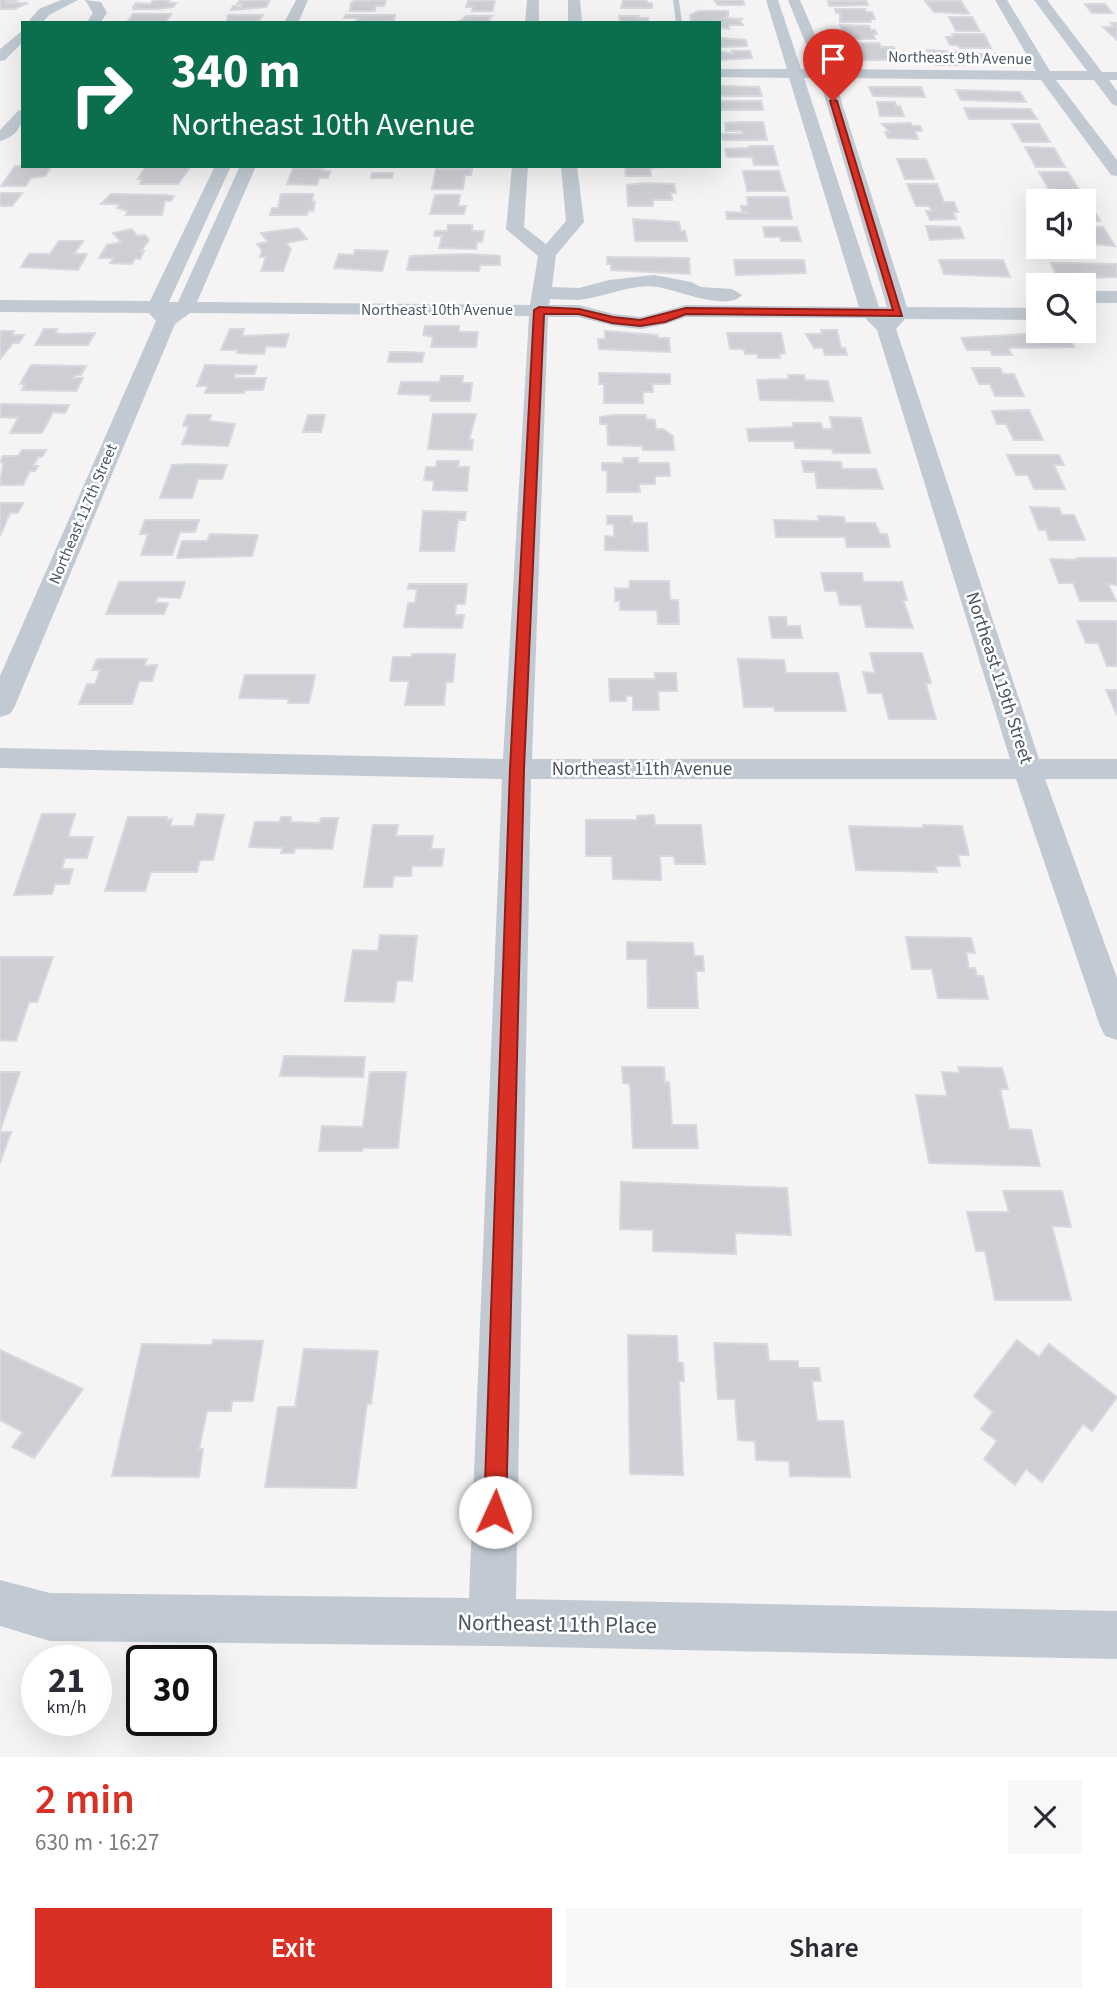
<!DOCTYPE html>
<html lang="en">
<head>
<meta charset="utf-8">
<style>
  :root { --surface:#fff; --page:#f7f7f7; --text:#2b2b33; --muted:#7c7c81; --accent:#d93025 }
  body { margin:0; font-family:"Source Sans 3",sans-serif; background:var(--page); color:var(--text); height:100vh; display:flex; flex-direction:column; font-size:26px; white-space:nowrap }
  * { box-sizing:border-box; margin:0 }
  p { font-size:23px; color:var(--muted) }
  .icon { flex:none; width:38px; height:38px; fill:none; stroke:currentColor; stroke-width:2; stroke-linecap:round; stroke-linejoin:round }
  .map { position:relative; height:1757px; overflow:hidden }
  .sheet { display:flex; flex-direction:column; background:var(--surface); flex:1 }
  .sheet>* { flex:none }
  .guide { position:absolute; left:21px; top:21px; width:700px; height:147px; border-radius:0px; box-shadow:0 7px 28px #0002; background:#0b6e4f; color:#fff; overflow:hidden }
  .fabs { position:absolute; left:1026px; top:189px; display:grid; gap:14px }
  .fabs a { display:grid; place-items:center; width:70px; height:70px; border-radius:0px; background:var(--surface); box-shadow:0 7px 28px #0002; font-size:35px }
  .speed { position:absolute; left:21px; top:1645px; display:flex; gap:14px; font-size:35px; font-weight:700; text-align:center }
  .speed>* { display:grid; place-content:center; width:91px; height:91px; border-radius:50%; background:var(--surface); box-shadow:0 7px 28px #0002; line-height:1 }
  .speed small { font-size:18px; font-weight:400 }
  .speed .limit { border:4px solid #111; border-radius:10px; background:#fff; color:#111 }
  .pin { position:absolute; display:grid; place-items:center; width:60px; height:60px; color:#fff; margin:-72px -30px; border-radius:50% 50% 50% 0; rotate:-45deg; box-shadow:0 0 7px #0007 }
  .pin .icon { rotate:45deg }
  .me { position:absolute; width:77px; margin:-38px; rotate:2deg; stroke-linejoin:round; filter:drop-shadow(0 0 5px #0008) }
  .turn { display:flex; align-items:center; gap:24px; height:147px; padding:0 35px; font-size:32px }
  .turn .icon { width:91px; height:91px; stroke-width:2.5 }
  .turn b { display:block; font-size:49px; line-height:60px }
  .round { display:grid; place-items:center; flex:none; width:74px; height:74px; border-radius:0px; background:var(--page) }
  .headline { display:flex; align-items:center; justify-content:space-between; height:119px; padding:0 35px }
  h1 { font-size:42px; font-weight:600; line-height:52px; color:var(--accent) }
  .cta { display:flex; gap:14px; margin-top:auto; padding:14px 35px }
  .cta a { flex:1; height:80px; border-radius:0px; background:var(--accent); color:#fff; font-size:28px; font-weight:600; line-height:80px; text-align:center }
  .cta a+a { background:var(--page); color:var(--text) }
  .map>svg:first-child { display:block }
</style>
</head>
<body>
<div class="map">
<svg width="1117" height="1757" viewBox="0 0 1117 1757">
  <rect width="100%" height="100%" fill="#f5f3f3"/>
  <g fill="#cdcfd5" stroke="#d7d9de" stroke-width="2">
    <polygon points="0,0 19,0 6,3 28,3 14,9 0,9"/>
    <polygon points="153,0 170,0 168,3 176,3 173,7 155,9 134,9 136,7 133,7 136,3 151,4"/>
    <polygon points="240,0 270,0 266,7 231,10 233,6 241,7 242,4 237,4"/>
    <polygon points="493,0 495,2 492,11 472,11 473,7 466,7 468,1"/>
    <polygon points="623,0 647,0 647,3 652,3 652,8 621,8"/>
    <polygon points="714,0 743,0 744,5 718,5"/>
    <polygon points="354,1 381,0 386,1 384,6 376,6 375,11 350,11 351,3"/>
    <polygon points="828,1 866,1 868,5 829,6"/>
    <polygon points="925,1 961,1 969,14 934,12"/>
    <polygon points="1085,4 1105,4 1112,13 1092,13"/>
    <polygon points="835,9 865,9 866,12 872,12 875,19 870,19 871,22 840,22 840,13 836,13"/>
    <polygon points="699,11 728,11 728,16 723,18 742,19 740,21 743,25 729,25 729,29 719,28 719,23 691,23 690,15"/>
    <polygon points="133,14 171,14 166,22 130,23 128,21"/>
    <polygon points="228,15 263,15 258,23 226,23"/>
    <polygon points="346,15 395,15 394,21 358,23 355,22 359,18 344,18"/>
    <polygon points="466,16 492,16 489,19 491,23 446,23 461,21"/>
    <polygon points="619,16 639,16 639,18 648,18 649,23 620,23"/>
    <polygon points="949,17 972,17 980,31 956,31"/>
    <polygon points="1111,23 1117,23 1117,40 1103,27 1114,27"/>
    <polygon points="840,25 869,26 871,30 875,30 877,34 873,34 875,39 845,39"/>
    <polygon points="952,34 984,34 991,48 960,48 958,45 950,45 946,37 953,37"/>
    <polygon points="719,38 746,40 747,46 719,47"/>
    <polygon points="847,43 879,43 881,47 894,47 898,55 887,55 889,60 855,60"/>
    <polygon points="927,50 959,52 963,65 935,65"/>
    <polygon points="719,51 733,54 732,51 750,51 752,58 719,60"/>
    <polygon points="973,54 999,54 1003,60 976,60"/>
    <polygon points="719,86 759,87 762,96 719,96"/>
    <polygon points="869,87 921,87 925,97 873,96"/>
    <polygon points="956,90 1020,92 1026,102 961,100"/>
    <polygon points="719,101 761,101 763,110 719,110"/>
    <polygon points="877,102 895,102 896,106 900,106 904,116 880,116"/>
    <polygon points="964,108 1030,109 1037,119 969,119"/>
    <polygon points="740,122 763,122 767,140 723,140 721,134 743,134 742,131 726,131 725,123"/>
    <polygon points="911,123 912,126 920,126 922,131 915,131 918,139 888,138 885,132 890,132 882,124"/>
    <polygon points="1012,124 1039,124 1050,142 1022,142"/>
    <polygon points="749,146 773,146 778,165 754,165 752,157 727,157 725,149 749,148"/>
    <polygon points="1025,147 1054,148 1065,167 1036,167"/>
    <polygon points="897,159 926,159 934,179 905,179"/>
    <polygon points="15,166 39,166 51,167 45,176 31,178 26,186 1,186"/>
    <polygon points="146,166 191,166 178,184 140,184 142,179 138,179"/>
    <polygon points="625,166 664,166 664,167 650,168 651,176 626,176"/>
    <polygon points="293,168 323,169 322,171 330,171 328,178 319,178 317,185 287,184"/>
    <polygon points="436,169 472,169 471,175 465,175 463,189 432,189"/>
    <polygon points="743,171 779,171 785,191 747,191"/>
    <polygon points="1039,172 1068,172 1081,193 1051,193"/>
    <polygon points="372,173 393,173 392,178 371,178"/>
    <polygon points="646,183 674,184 676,193 671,193 672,200 653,200 653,206 628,206 627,185"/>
    <polygon points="907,184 937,184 944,202 954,202 958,212 953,212 956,219 930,220 926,211 932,211 929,206 916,206"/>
    <polygon points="0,193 22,193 12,206 0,206"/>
    <polygon points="111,194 165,195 174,196 171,201 165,201 162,215 126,215 128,211 117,208 120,204 101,204"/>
    <polygon points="281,194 313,194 312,202 315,202 313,211 309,210 307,215 270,215 272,208 278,208"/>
    <polygon points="435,195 460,195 458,206 466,206 464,214 430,214"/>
    <polygon points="747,197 788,197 792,219 727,219 726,212 750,213 742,211 741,206 748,206"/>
    <polygon points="1049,199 1087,199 1100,221 1083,221 1083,201 1051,201"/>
    <polygon points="633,219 679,222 681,231 685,231 687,241 635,241"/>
    <polygon points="448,225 472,225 472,231 484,231 482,242 477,242 476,249 439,248 442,236 434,236 435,231 447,231"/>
    <polygon points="926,226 960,227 964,238 930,240"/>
    <polygon points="763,227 797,227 801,241 781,241 780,237 765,237"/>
    <polygon points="1083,227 1103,227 1115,246 1083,243"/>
    <polygon points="298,228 307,239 286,243 291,249 283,271 261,271 266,257 260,257 262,250 257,244 268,242 261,233"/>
    <polygon points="132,229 137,236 145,235 149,240 141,251 144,251 140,259 135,258 132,264 110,263 114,258 99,258 107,245 121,242 113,233"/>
    <polygon points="59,241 83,241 74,254 87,254 78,270 21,267 29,254 50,254"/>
    <polygon points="355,250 388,251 382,271 334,268 339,254 354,255"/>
    <polygon points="467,254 500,256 500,265 480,265 479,271 407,270 410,256"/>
    <polygon points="607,257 689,258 690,274 611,270 611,264 607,264"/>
    <polygon points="734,260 804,260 806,273 736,275"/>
    <polygon points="939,260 1003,260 1010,277 944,274"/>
    <polygon points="1051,263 1117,264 1117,277 1058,279"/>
    <polygon points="425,326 459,326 459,332 478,332 476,347 431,347 433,337 423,335"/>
    <polygon points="44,329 57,329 55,333 62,334 95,333 88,345 35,345"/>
    <polygon points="230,329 244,329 242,336 289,334 285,347 266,346 264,354 237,353 238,350 221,350"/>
    <polygon points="821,330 837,330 841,348 845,348 847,355 825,355 823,348 814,348 806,334 822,334"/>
    <polygon points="0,331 14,331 12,335 24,335 19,343 13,343 0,359"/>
    <polygon points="605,331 657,335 658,338 669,338 670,352 599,349 598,339 605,339"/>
    <polygon points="727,333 781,333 785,353 779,354 780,358 758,358 757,354 745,354 744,349 730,349"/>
    <polygon points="1024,334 1067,334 1074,347 1008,348 1012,355 992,355 990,350 967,350 961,338"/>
    <polygon points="390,352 407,352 424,353 422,362 388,362"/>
    <polygon points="31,365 86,366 81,375 75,375 73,378 83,378 76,391 22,390 25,384 20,384"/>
    <polygon points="205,365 257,366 254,374 235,374 234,378 266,378 263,390 245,390 244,393 205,393 208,386 197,386"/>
    <polygon points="972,368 1000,368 1003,374 1014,374 1024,396 995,396 990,384 979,384"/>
    <polygon points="599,373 670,374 670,384 652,384 653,392 643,392 643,403 604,403 604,384 599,384"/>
    <polygon points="788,375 804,375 805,380 828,381 833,401 760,400 757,380 789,379"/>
    <polygon points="441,376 463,376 462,383 472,383 470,401 430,401 431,395 398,394 401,382 440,382"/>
    <polygon points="1,404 69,405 65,413 53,412 42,433 10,433 18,418 0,417"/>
    <polygon points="1029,410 1043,440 1014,440 1006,424 997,424 992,411"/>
    <polygon points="433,414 476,414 469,440 473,440 472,450 428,449"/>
    <polygon points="187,415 211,415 209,421 235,424 228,446 182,444 189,426 183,426"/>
    <polygon points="308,415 325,415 321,432 303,432"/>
    <polygon points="613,415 646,415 646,419 655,420 656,429 663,429 673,436 674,450 643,450 642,446 608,445 607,424 600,424 600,417"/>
    <polygon points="830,417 861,418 870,453 833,453 832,449 795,448 794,441 749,441 747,429 793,427 793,423 821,423 823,429 832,429"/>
    <polygon points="22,450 46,450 42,457 38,457 33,466 38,466 35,471 30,471 23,485 0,485 3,463 0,462 3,456 18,456"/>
    <polygon points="1007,455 1059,455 1064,465 1054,465 1065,489 1034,489 1028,475 1016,475"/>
    <polygon points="623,458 638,458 638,463 669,463 670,476 655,476 655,484 639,484 640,492 607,492 607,471 602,470 602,463 623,463"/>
    <polygon points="437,461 459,461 458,467 469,467 467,491 433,490 434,481 424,480 426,467 436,467"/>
    <polygon points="802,461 841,462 842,469 876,469 883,489 817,488 815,472 804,472"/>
    <polygon points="191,464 227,465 222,479 198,479 192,498 160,498 172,465"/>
    <polygon points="0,503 23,503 18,513 10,513 0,536"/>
    <polygon points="1030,507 1059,508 1062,515 1074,515 1085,540 1049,540 1046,530 1039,530"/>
    <polygon points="423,511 466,512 465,520 458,520 454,551 420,551"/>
    <polygon points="607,516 632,516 632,523 647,523 648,551 605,550 605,536 614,537 614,524 607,524"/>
    <polygon points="818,516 844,517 845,523 875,523 880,534 887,534 890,547 847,547 845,537 776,537 774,520 819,521"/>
    <polygon points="145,520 199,520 195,532 180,532 172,555 141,555 148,534 140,534"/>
    <polygon points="210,534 258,535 252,556 177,558 182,541 207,541"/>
    <polygon points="1077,558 1117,558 1117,585 1108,584 1116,601 1080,601 1073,583 1059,583 1050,559 1078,560"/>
    <polygon points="821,573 862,573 863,582 902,582 907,600 903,600 913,628 866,627 861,605 840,605 837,591 825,591"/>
    <polygon points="630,581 669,581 670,600 678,600 679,624 658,624 657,610 620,610 620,601 615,601 615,588 629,589"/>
    <polygon points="119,582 185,582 180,598 158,597 155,603 168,603 164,614 106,614"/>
    <polygon points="409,584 467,584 465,604 456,604 455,615 464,615 462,628 404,627 408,603 415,603 417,589 408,589"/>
    <polygon points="769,617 786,617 787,626 800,626 802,638 772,638"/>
    <polygon points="1077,621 1117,621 1117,666 1107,666 1098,643 1086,643"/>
    <polygon points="870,653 922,653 931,683 926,684 936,719 889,719 882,693 868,693 863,672 875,673"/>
    <polygon points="412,654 455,654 453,682 446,682 444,705 405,705 409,681 390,681 393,657 412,657"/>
    <polygon points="97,659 147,659 144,666 157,665 152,681 139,681 132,704 79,704 87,684 95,684 100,670 92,670"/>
    <polygon points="738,659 784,660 786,673 838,673 846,711 775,711 774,707 744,707"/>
    <polygon points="655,673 676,673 677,691 658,691 659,710 633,710 633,696 626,696 626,701 610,701 609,679 655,679"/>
    <polygon points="245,675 315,675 309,703 288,703 289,699 239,698"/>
    <polygon points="1106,690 1117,690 1117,715"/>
    <polygon points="42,814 75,814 68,837 93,837 87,858 65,858 62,869 73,869 69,884 55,884 52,894 14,895"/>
    <polygon points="197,814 224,815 213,860 200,860 197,872 151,872 145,891 105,891 128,817 167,817 166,820 172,819 170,826 194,826"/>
    <polygon points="654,815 655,825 701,825 705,864 675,864 674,856 660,856 661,880 613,879 612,856 586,856 586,820 637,820 637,816"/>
    <polygon points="281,817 291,817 291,822 320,823 321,818 338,818 332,849 295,848 294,853 281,853 283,848 249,847 255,822 279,822"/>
    <polygon points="373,825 398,825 396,836 433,836 431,849 444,849 442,866 412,866 411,876 394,876 392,887 364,887"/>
    <polygon points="923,825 962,826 969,855 958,855 960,866 935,866 937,872 856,870 849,826 923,828"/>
    <polygon points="380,935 417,936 412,981 397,980 394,1002 345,1001 353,950 378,951"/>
    <polygon points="906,937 971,938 975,953 966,952 969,968 975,968 977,976 983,976 988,999 938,998 932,969 912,969"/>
    <polygon points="627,942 693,943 694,956 703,956 704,971 696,971 698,1008 648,1008 647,959 627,959"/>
    <polygon points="0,957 53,957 37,1002 29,1002 16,1041 0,1040"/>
    <polygon points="284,1056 365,1057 363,1077 280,1076"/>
    <polygon points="622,1067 664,1067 665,1083 669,1082 672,1125 696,1125 698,1148 633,1148 630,1084 623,1083"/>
    <polygon points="958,1067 1002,1068 1008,1089 1000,1089 1009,1129 1031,1130 1040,1166 929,1163 916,1095 947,1096 942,1072 960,1073"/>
    <polygon points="0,1072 20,1072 0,1131"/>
    <polygon points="370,1072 406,1072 398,1148 363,1148 362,1151 319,1151 322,1126 363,1127"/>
    <polygon points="0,1132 11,1132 0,1163"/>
    <polygon points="621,1182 787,1188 791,1235 735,1233 736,1254 653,1251 653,1230 620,1229"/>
    <polygon points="1003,1191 1062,1191 1071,1227 1052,1226 1071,1300 995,1300 985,1251 976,1251 967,1212 1009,1212"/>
    <polygon points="628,1335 677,1336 678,1362 683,1363 684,1381 679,1381 683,1475 630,1474"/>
    <polygon points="213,1340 263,1341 253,1401 232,1401 231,1411 207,1411 199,1449 203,1449 199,1477 112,1476 142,1344 212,1345"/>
    <polygon points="1017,1340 1039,1357 1049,1344 1117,1397 1092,1431 1083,1424 1042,1482 1026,1469 1015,1485 984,1459 997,1441 981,1429 993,1412 974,1396"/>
    <polygon points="714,1343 767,1344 769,1361 798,1361 798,1368 819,1368 821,1381 812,1381 817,1421 843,1421 850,1477 790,1476 789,1461 756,1460 755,1441 738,1440 735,1399 718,1399"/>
    <polygon points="304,1349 378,1351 371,1404 367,1403 356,1488 265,1487 278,1407 295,1407"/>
    <polygon points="0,1350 83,1389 34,1458 12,1447 23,1432 0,1420"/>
  </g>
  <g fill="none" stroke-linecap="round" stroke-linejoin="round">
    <polygon fill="#c1cad2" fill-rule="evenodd" points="673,0 679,0 682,23 676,23"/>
    <g fill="#c1cad2" fill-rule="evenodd">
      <polygon points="61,0 78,0 49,15 42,23 27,23 39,9"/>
      <polygon points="85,0 101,2 107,13 100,23 86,23 93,13"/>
      <polygon points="296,0 308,0 298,23 284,23"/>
      <polygon points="527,0 539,0 539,23 525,23"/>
      <polygon points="568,0 580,0 582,23 568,23"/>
      <path d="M766 0H778L801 69H816L788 0H800L830 69 1036 71 995 0H1007L1050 71H1087L1034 0H1047L1102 72H1117V80H1109L1117 91V106L1112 104 1094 80H1056L1117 160V176L1111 175 1041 80 834 78 907 307 1038 308V320L905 319 896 329 1039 759H1117V779H1045L1117 978V1040L1105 1036 1100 1026 1016 779H531L516 1599 1117 1611V1659L492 1646 50 1641 0 1626V1580L50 1593 469 1598 502 779 0 768V748L503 759 529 316 190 313 175 324 14 708 10 714 0 717V676L156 321 149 313 0 312V300L150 301 215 166H231L169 302H178L240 166H256L197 302 530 305 538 256 506 229 512 166H528L524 227 546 244 566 221 561 166H577L584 222 556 255 552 287 579 288 609 280 654 275 691 282 701 287 732 289 742 295C728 312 677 290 658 287 631 283 604 298 578 300 569 300 559 299 550 299L549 305H579L614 314 641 317 686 305 859 307 789 78 719 77V69H787ZM804 78H819L887 307H879ZM548 317H578L614 326 641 329 666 324 686 317 865 318 877 330 1010 759H532Z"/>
      <polygon points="23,30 23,42 5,60 0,61 0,49"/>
      <path d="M23 109C23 126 17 136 0 141V130L18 111Z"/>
      <rect x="1083" y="291" width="34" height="12"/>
    </g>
  </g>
  <polygon fill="#d93025" stroke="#8d1f18" stroke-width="2" points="833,99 837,101 902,316 686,314 665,322 640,326 612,323 579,314 544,314 524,769 506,1512 503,1520 495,1523 487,1520 484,1512 510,769 534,310 539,307 579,309 613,317 640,320 686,308 893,310 830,101"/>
  <g text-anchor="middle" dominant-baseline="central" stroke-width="5" stroke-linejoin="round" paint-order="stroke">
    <g font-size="16" fill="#4a5661" stroke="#fff">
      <text transform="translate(960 58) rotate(1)">Northeast 9th Avenue</text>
      <text x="437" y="310">Northeast 10th Avenue</text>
      <text transform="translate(83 514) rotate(-67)">Northeast 117th Street</text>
    </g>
    <g font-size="19" fill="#4a5661" stroke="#fff">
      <text transform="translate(999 678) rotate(72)">Northeast 119th Street</text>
      <text x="642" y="769">Northeast 11th Avenue</text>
    </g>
    <g font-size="23" fill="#4a5661" stroke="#fff">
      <text transform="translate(557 1624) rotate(1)">Northeast 11th Place</text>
    </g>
  </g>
</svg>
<div class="fabs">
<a><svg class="icon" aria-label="sound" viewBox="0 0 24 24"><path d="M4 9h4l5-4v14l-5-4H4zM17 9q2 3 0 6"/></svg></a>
<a><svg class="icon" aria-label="search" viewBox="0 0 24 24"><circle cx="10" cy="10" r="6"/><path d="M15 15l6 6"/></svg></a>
</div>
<div class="speed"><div>21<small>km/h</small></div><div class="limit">30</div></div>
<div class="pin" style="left:833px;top:101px;background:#d93025"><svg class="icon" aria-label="arrive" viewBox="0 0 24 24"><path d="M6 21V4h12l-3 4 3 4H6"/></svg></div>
<svg class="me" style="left:495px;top:1512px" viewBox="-20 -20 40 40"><circle r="19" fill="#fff"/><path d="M0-13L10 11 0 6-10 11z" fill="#d93025"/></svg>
<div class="guide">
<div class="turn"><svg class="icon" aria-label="right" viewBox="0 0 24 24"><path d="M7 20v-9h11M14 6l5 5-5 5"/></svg><div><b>340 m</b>Northeast 10th Avenue</div></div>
</div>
</div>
<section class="sheet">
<div class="headline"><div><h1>2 min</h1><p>630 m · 16:27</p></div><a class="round"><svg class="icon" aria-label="close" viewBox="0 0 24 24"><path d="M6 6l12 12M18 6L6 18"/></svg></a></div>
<div class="cta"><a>Exit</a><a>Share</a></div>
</section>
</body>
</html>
